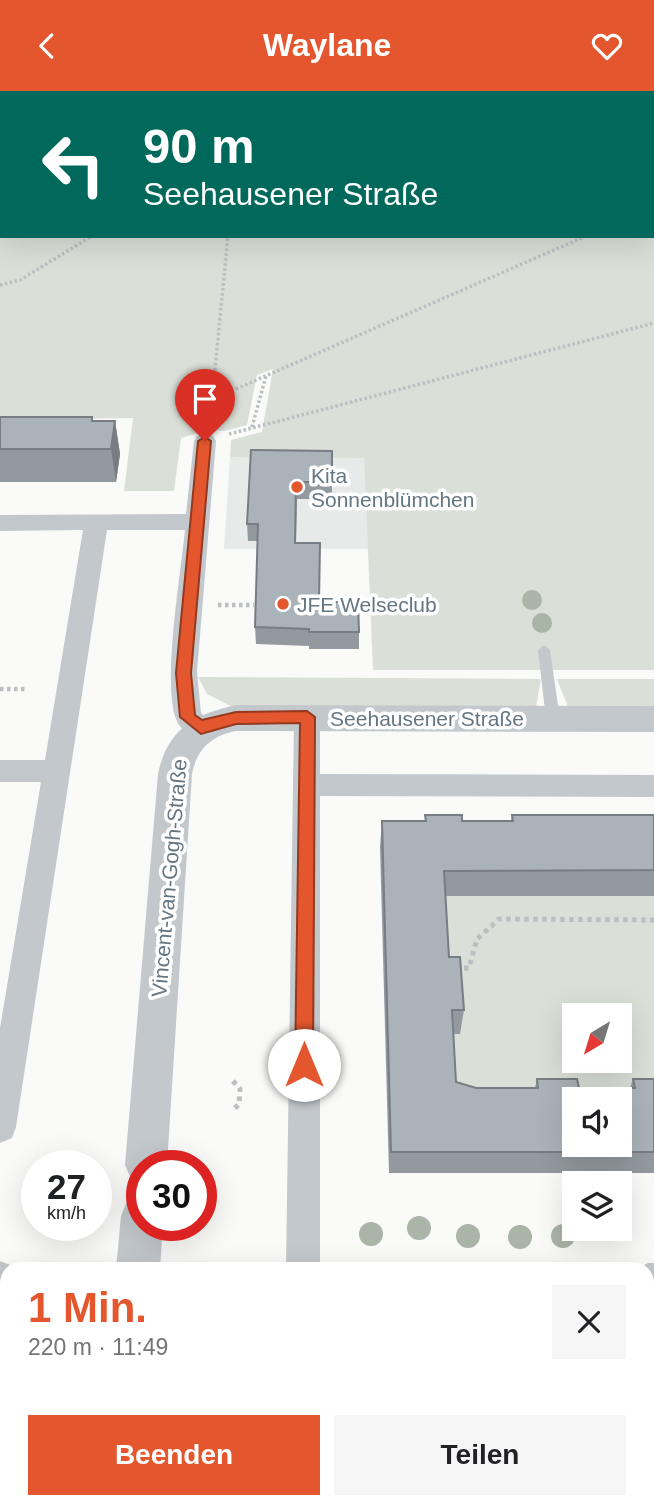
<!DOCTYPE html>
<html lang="de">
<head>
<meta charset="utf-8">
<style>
  :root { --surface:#fff; --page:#f6f6f6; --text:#202124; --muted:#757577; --accent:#e4572e }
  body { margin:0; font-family:Arial,sans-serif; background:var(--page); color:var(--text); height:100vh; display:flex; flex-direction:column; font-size:26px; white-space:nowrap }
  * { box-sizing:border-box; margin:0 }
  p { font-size:23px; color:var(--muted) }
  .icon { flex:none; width:38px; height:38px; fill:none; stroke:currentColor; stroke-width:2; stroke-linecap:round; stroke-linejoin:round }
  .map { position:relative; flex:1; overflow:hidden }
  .details { position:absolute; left:0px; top:1171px; width:654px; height:247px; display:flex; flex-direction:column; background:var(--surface); border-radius:21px 21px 0 0; box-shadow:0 7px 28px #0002 }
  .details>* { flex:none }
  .banner { position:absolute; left:0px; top:0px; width:654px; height:147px; box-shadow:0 7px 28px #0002; background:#00695c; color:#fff; overflow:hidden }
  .needle { width:46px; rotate:218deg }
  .fabs { position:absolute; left:562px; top:912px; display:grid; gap:14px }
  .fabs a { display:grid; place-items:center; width:70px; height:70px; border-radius:0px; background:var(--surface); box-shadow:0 7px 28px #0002; font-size:35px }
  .speed { position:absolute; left:21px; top:1059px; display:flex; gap:14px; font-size:35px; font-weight:700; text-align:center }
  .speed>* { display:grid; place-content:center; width:91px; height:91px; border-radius:50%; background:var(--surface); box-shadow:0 7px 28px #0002; line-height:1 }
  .speed small { font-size:18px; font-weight:400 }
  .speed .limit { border:10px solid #d22; background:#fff; color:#111 }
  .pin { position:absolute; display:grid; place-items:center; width:60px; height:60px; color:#fff; margin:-72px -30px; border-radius:50% 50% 50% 0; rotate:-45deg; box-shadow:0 0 7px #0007 }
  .pin .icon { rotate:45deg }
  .me { position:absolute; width:77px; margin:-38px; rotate:0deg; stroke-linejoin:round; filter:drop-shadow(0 0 5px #0008) }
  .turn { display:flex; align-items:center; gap:24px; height:147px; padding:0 28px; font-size:32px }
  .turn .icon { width:91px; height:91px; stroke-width:2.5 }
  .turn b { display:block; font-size:49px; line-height:60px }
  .round { display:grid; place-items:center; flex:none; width:74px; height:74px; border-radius:0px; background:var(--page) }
  .head { display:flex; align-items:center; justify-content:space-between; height:119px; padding:0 28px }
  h1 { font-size:42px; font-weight:600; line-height:52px; color:var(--accent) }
  .button { display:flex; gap:14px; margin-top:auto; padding:14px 28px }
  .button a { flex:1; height:80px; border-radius:0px; background:var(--accent); color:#fff; font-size:28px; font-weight:600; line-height:80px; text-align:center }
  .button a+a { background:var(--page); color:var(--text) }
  header { display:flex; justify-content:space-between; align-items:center; height:91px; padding:0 28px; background:var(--accent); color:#fff; font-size:32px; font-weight:600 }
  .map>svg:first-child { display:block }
</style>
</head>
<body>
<header><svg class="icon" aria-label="back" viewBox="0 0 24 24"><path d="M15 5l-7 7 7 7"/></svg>Waylane<svg class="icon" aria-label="heart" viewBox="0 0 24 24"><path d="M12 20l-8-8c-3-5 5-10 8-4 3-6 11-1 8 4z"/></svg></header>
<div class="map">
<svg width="654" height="1417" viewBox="0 0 654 1417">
  <rect width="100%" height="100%" fill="#fafaf8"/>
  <polygon fill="#e8e9e9" points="230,366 364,366 368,458 224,458"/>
  <g fill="#dadfd7" fill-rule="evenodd">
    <polygon points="0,0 480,2 2,2 2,145 653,145 654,72 654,579 373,579 364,367 230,366 231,349 262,341 273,278 257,284 247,334 224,340 208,339 181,347 174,400 124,400 133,327 0,329"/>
    <polygon points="198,586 541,588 536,616 231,615 207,603"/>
    <polygon points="557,588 654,588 654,617 568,616"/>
    <path d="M430 805H654V1010L574 1008 440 1019ZM574 924H620V970H574Z"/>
    <polygon points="0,1268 7,1268 7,1410 45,1411 44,1417 0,1417"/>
  </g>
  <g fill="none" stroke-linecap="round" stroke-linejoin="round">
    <g stroke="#bbbfc2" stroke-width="3.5" stroke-dasharray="2.5 2.5" stroke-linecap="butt">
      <polyline points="355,0 357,2"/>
      <polyline points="132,2 134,0"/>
      <polyline points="192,2 198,0"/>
      <polyline points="0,194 20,189 92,145"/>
      <polyline points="213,308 586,145"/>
      <polyline points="210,329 228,145"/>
      <polyline points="252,336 266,285"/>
      <polyline points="229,343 654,232"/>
    </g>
    <g stroke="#bbbfc2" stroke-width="4.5" stroke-dasharray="3.5 3.5" stroke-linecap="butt">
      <polyline points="218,514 254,514"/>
      <polyline points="0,598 26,598"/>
    </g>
    <g stroke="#bbbfc2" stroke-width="5" stroke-dasharray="4.5 4.5" stroke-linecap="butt">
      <polyline points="455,877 469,877 477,848 499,828 654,829"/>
      <polyline points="233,990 240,998 239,1013 233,1019"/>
    </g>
    <polygon fill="#c3c8cc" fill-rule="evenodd" points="544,554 550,559 560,628 553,633 546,628 538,559"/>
    <g fill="#c3c8cc" fill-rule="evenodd">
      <path d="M205 343 213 345 216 350 197 581 201 622 214 637 211 644C197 649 181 642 176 628 162 592 181 481 185 439H107L16 1036 12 1047 0 1052V937L41 691H0V669H45L83 439 0 440V424L186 423 194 350 197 345Z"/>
      <polygon points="307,616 316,619 320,626 320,683 654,684 654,706 320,705 320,1178 286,1178 294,626 298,619"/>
      <polygon points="0,1170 20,1178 7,1178 7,1206 0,1206"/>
      <polygon points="648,1172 654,1172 654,1208 648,1207 648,1178 636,1178"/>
      <rect x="282" y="1410" width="38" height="7"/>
    </g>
    <g fill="#c3c8cc" fill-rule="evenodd">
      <path d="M236 614 654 615V641L236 640C211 645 197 658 192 683L167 1074H142V1092L131 1088 125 1074 158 683C167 639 194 623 236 614Z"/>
      <polygon points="142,1104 142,1134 163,1134 160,1178 116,1178 121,1125 127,1110"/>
      <rect x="95" y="1410" width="48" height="7"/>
    </g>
  </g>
  <g fill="#aab4a7">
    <circle cx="532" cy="509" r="10"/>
    <circle cx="542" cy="532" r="10"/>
    <circle cx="419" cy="1137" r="12"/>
    <circle cx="371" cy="1143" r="12"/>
    <circle cx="468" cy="1145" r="12"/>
    <circle cx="563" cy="1145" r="12"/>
    <circle cx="520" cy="1146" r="12"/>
  </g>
  <g fill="#929a9f">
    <polygon points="597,0 654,0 654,54 653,54 653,2 597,2"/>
    <polygon points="0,326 92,326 93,330 115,330 120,363 116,391 0,391"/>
    <polygon points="332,360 332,408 297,408 296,452 319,511 359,541 359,558 309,558 309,555 256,553 255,536 258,450 248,450 247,433"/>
    <polygon points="425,724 462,730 511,730 512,724 654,724 654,805 446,805 449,866 464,919 460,943 454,943 456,991 476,997 535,997 537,988 579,997 630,997 633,988 654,988 654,1082 389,1082 380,756 382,730 425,730"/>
    <rect x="648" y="1298" width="6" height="96"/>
    <polygon points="398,1410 481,1410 481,1417 399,1417"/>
  </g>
  <polygon fill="#777d82" points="115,330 120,363 116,391 111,358"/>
  <g fill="#aab3b9" stroke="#777d82" stroke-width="2" fill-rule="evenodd">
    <polygon points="602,0 654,0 654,40 653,40 653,2 603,2"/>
    <polygon points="0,326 92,326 92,330 115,330 111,358 0,358"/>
    <polygon points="251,359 332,360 332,391 296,391 295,452 320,452 319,511 358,511 359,541 309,541 309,538 255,536 258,433 247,433"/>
    <path d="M425 724H462V730H513L512 724H654V779L444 780 449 866H460L464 919H452L456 991 476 997H538L537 988H577L579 997H635L633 988H654V1061H391L382 730H426ZM574 1008H620V1054H574Z"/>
    <rect x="648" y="1298" width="6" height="84"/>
    <rect x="401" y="1410" width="80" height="7"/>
  </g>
  <polygon fill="#e4572e" stroke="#94391e" stroke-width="2" points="205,346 211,350 191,582 195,624 202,629 236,621 307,620 315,626 313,974 311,980 304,983 298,980 295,974 300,632 236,633 201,643 180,626 176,582 198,350"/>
  <g fill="#e4572e" stroke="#fff" stroke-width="2.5">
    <circle cx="297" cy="396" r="7"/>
    <circle cx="283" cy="513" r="7"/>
  </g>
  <g text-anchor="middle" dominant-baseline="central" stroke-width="7" stroke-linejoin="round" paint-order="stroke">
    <g font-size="21" fill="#657683" stroke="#fff" text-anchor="start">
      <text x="311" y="384">Kita<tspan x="311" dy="24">Sonnenblümchen</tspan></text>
      <text x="297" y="513">JFE Welseclub</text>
    </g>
    <g font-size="21" fill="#657683" stroke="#fff">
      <text x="427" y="627">Seehausener Straße</text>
      <text transform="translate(169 787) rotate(-85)">Vincent-van-Gogh-Straße</text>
    </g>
  </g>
</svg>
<div class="fabs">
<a><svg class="needle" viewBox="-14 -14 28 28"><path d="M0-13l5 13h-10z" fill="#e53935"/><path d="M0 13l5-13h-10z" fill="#757577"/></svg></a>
<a><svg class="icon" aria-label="sound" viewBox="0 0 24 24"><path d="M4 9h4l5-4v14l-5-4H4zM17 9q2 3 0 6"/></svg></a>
<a><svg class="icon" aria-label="layers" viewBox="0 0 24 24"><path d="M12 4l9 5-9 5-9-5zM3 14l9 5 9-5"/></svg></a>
</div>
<div class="speed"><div>27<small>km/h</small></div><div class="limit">30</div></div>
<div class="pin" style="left:205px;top:350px;background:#d93025"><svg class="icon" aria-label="arrive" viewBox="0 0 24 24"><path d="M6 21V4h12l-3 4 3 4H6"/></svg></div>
<svg class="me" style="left:304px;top:974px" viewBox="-20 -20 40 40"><circle r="19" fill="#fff"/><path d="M0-13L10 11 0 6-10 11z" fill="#e4572e"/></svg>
<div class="banner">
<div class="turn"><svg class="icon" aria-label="left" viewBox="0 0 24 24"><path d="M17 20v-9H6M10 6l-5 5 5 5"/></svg><div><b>90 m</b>Seehausener Straße</div></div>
</div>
<section class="details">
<div class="head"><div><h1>1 Min.</h1><p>220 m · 11:49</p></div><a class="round"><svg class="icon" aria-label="close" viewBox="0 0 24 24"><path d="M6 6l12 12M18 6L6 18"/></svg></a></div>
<div class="button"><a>Beenden</a><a>Teilen</a></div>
</section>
</div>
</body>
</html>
